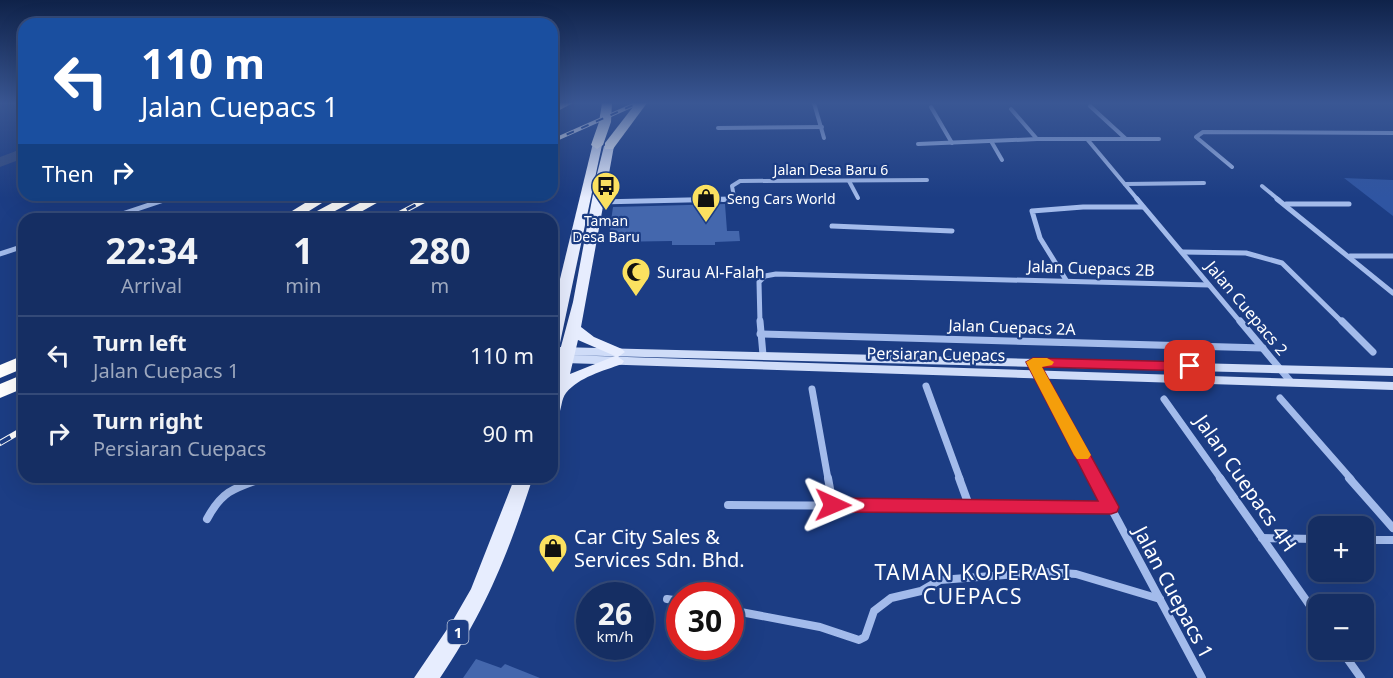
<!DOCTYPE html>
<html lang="en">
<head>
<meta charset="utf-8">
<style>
  :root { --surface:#152e63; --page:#223a6c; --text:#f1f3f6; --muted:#9da8be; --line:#344a78 }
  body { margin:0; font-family:"Noto Sans",sans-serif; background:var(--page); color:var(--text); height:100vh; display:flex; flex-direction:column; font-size:22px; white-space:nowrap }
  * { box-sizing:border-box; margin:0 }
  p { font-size:20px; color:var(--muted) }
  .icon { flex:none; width:33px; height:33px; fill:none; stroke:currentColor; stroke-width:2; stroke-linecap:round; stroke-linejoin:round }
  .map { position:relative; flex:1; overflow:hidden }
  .sheet { position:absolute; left:18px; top:213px; width:540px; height:270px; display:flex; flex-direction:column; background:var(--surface); border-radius:18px; box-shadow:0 6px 24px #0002,0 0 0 2px var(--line) }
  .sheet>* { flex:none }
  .hud { position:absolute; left:18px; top:18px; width:540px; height:183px; border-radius:18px; box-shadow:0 6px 24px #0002,0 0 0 2px var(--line); background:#1a4fa0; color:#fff; overflow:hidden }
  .buttons { position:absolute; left:1308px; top:516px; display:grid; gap:12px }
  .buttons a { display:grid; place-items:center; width:66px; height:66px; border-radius:12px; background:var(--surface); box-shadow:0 6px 24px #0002,0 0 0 2px var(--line); font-size:30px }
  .speed { position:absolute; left:576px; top:582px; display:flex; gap:12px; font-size:30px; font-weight:700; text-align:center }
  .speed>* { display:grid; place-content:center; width:78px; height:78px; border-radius:50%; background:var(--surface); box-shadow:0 6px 24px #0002,0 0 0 2px var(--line); line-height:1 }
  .speed small { font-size:15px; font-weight:400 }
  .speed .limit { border:9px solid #d22; background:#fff; color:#111 }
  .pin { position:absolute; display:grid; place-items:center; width:51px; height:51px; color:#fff; margin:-26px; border-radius:12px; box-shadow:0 3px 9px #0006 }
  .me { position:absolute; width:66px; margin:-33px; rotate:91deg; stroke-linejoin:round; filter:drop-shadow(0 0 4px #0008) }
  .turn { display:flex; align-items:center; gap:21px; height:126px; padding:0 24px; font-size:27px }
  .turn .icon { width:78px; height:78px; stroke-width:2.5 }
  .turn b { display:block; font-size:42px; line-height:51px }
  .then { display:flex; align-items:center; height:57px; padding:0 24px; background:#0003; gap:12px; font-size:22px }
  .eta { display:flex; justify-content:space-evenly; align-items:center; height:102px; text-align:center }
  .eta b { font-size:36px; font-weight:700; line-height:42px }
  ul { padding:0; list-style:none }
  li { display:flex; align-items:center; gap:18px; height:78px; padding:0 24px; border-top:2px solid var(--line) }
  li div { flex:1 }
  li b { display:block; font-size:22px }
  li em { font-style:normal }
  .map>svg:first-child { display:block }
</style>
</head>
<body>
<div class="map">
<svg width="1393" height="678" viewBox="0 0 1393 678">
  <rect width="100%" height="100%" fill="#1c3d84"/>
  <polygon fill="#2f55a2" points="1344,178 1393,180 1393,216"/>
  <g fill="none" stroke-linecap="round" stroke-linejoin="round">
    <polygon fill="#354d82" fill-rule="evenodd" points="24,148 24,158 0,167 0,157"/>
  </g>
  <g fill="#4467ad">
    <polygon points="725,204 727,231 739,231 740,241 715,242 715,245 672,245 672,241 608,242 613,207"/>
    <polygon points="476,659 501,668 505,664 540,678 463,678"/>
  </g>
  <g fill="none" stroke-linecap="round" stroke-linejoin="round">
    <g stroke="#a3bbeb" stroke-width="4">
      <polyline points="814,103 824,138"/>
      <polyline points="1090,106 1126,139"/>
      <polyline points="931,107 952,143"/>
      <polyline points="1011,109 1037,139"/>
      <polyline points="718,128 822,127"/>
      <polyline points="1087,139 1138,200"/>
      <polyline points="991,141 1002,160"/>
      <polyline points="918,144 1037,139 1159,139"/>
      <polyline points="1232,167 1196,137 1203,132 1393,133"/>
      <polyline points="849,181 858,198"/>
      <polyline points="1125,184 1204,183"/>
      <polyline points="1262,186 1279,200"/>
      <polyline points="163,200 178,195"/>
      <polyline points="723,200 734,197 732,186 740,181 927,180"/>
    </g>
    <g stroke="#a3bbeb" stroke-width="5">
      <polyline points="1137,199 1241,323"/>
      <polyline points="1277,199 1393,293"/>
      <polyline points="598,202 731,199"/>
      <polyline points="1286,204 1349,204"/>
      <polyline points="107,219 167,199"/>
      <polyline points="832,226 952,231"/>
      <polyline points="1182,252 1246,253 1282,263 1343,323"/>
      <polyline points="0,254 24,246"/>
      <polyline points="1350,256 1393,256"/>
      <polyline points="1066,280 1040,238 1032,211 1083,207 1143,207"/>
      <polyline points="760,323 759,282 765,276 776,274 1209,285"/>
    </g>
    <g stroke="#a3bbeb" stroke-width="7">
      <polyline points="760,321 763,355"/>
      <polyline points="1240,321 1291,382"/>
      <polyline points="1342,321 1373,352"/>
      <polyline points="760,334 1263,348"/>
      <polyline points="1033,362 1096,479"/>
      <polyline points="926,386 960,479"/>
      <polyline points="812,389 828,479"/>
      <polyline points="1280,398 1351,479"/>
      <polyline points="1164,399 1221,479"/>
      <polyline points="258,479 265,477"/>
    </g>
    <g stroke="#a3bbeb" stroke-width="8">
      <polyline points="828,478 833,505"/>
      <polyline points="959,478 970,508"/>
      <polyline points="1095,478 1202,678"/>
      <polyline points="1220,478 1318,617"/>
      <polyline points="1349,478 1393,528"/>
      <polyline points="728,505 1111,507"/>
      <path d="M207 519C222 491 234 488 263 478"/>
      <polyline points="1262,538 1318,539"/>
      <polyline points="1364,540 1393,540"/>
      <polyline points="667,599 680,601"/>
      <polyline points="730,610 820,627 859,640 865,637 874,611 891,598 921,591 940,580 1046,572 1076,574 1160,599"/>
      <polyline points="1341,650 1361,678"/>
    </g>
    <polygon fill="#cfdcf8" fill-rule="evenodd" points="559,347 1393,368 1393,376 566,355 1393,382 1393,390 565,363 552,358 552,349"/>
    <g fill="#e7edfe" fill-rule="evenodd">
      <polygon points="593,143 602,145 560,343 552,348 552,312"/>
      <path d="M609 143 614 146 581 327 594 337 622 349 625 352 618 357 624 361 622 364C603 371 579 377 566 393 561 399 562 409 558 416L552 418V380L573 302 596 178 604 146ZM578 340 615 356 570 374Z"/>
      <path d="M515 477H533C508 554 486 610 440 678H414L452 622 471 589Z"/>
    </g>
    <g fill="#fff" fill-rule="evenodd">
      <polygon points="559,103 573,103 552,114 552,107"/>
      <polygon points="602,103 612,103 611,122 603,145 597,149 591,145 599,122"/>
      <polygon points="636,103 647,103 613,149 605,149 605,143"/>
      <polygon points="318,195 335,195 296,219 279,219"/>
      <polygon points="347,195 365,195 320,219 302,219"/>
      <polygon points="374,195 391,195 350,218 340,218 338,215"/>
      <polygon points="24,355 24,368 0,378 0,365"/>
      <polygon points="24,374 24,388 0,398 0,384"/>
    </g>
    <g stroke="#fff" stroke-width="4">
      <g id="rail-far2">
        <polyline points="552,141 638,103"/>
        <polyline points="424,200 434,195"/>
      </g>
    </g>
    <g stroke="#fff" stroke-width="5">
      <polyline id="rail-far1" points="389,219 427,199"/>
    </g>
    <g stroke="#fff" stroke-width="6">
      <polyline id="rail" points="0,443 24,429"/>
    </g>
    <use href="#rail-far2" stroke="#1c3d84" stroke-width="2" stroke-dasharray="8" stroke-linecap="butt"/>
    <use href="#rail-far1" stroke="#1c3d84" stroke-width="3" stroke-dasharray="10" stroke-linecap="butt"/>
    <use href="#rail" stroke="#1c3d84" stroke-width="4" stroke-dasharray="12" stroke-linecap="butt"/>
  </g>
  <linearGradient id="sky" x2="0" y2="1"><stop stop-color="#0f2249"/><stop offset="0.52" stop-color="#3a5794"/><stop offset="1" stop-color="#3a5794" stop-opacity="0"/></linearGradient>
  <rect width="1393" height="198" fill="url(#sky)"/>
  <polygon fill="#e11d48" stroke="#92132f" stroke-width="1.5" points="1033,358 1190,362 1197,366 1190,371 1042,367 1119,507 1117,512 1111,514 833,512 827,510 824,505 827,500 833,498 1098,501 1026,362"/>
  <polygon fill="#f59e0b" points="1033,358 1047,358 1054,362 1052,365 1042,367 1091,455 1088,459 1077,459 1074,455 1026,362"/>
  <defs>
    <g id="bus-pin" transform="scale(1.5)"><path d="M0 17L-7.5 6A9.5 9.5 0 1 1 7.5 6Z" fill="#fbe160" stroke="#1c3d84"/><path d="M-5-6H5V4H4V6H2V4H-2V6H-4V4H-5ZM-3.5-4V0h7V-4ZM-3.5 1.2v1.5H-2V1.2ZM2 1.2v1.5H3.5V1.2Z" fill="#111"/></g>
    <g id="shop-pin" transform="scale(1.5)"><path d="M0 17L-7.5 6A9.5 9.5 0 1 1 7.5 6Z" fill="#fbe160" stroke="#1c3d84"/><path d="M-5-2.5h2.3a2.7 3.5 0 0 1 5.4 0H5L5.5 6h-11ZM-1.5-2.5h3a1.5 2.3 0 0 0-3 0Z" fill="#111"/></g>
    <g id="mosque-pin" transform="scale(1.5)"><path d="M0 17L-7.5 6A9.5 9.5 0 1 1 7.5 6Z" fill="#fbe160" stroke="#1c3d84"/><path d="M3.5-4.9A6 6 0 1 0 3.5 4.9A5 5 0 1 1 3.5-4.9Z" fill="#111"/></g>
  </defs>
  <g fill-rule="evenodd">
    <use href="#bus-pin" x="606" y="186"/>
    <use href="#shop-pin" x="706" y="198"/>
    <use href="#mosque-pin" x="636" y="272"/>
    <use href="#shop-pin" x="553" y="548"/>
  </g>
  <g text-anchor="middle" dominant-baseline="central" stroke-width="4.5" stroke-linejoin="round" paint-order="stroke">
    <g font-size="14" fill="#fff" stroke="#1c3d84">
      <text x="831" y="169">Jalan Desa Baru 6</text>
    </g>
    <g font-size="14" fill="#fff" stroke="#1c3d84" text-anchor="start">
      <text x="727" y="198">Seng Cars World</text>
      <text x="606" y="220" text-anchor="middle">Taman<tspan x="606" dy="16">Desa Baru</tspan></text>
    </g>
    <rect fill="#1c3d84" stroke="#bbc5da" stroke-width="1.5" x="447.5" y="620" width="21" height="24" rx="4.5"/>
    <g font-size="15" font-weight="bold" fill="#fff">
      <text x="458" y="632">1</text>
    </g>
    <g font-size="16" fill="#fff" stroke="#1c3d84">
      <text transform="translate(1091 268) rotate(2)">Jalan Cuepacs 2B</text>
      <text transform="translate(1247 308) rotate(50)">Jalan Cuepacs 2</text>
      <text transform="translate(1012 327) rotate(2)">Jalan Cuepacs 2A</text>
      <text transform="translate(936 354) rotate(1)">Persiaran Cuepacs</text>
    </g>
    <g font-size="16" fill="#fff" stroke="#1c3d84" text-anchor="start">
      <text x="657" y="272">Surau Al-Falah</text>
    </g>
    <g font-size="20" fill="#fff" stroke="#1c3d84">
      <text transform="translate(1246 483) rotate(55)">Jalan Cuepacs 4H</text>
      <text transform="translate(1174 592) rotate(62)">Jalan Cuepacs 1</text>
    </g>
    <g font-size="20" fill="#fff" stroke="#1c3d84" text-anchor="start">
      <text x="574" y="536">Car City Sales &amp;<tspan x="574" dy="23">Services Sdn. Bhd.</tspan></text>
    </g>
    <g font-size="21" letter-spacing="1.5" fill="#fff" stroke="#1c3d84">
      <text x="973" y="572">TAMAN KOPERASI<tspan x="973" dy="24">CUEPACS</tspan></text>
    </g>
  </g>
</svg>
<div class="buttons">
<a>+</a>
<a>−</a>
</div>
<div class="speed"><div>26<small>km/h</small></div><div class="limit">30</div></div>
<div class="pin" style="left:1190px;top:366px;background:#d93025"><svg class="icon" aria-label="arrive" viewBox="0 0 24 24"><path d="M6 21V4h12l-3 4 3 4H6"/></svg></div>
<svg class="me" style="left:833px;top:505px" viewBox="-20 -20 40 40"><path d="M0-17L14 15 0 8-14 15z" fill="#e11d48" stroke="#fff" stroke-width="4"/></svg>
<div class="hud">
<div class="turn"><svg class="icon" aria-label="left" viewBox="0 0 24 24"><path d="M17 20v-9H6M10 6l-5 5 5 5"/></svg><div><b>110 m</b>Jalan Cuepacs 1</div></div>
<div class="then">Then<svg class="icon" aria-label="right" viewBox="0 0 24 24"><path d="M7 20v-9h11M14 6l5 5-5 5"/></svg></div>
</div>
<section class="sheet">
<div class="eta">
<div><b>22:34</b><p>Arrival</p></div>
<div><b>1</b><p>min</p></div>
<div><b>280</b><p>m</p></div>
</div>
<ul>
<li><svg class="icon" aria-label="left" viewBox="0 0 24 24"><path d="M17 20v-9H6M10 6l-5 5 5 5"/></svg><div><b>Turn left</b><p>Jalan Cuepacs 1</p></div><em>110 m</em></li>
<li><svg class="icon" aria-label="right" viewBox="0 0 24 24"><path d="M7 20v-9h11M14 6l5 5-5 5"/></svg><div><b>Turn right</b><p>Persiaran Cuepacs</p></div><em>90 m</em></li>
</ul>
</section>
</div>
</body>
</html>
